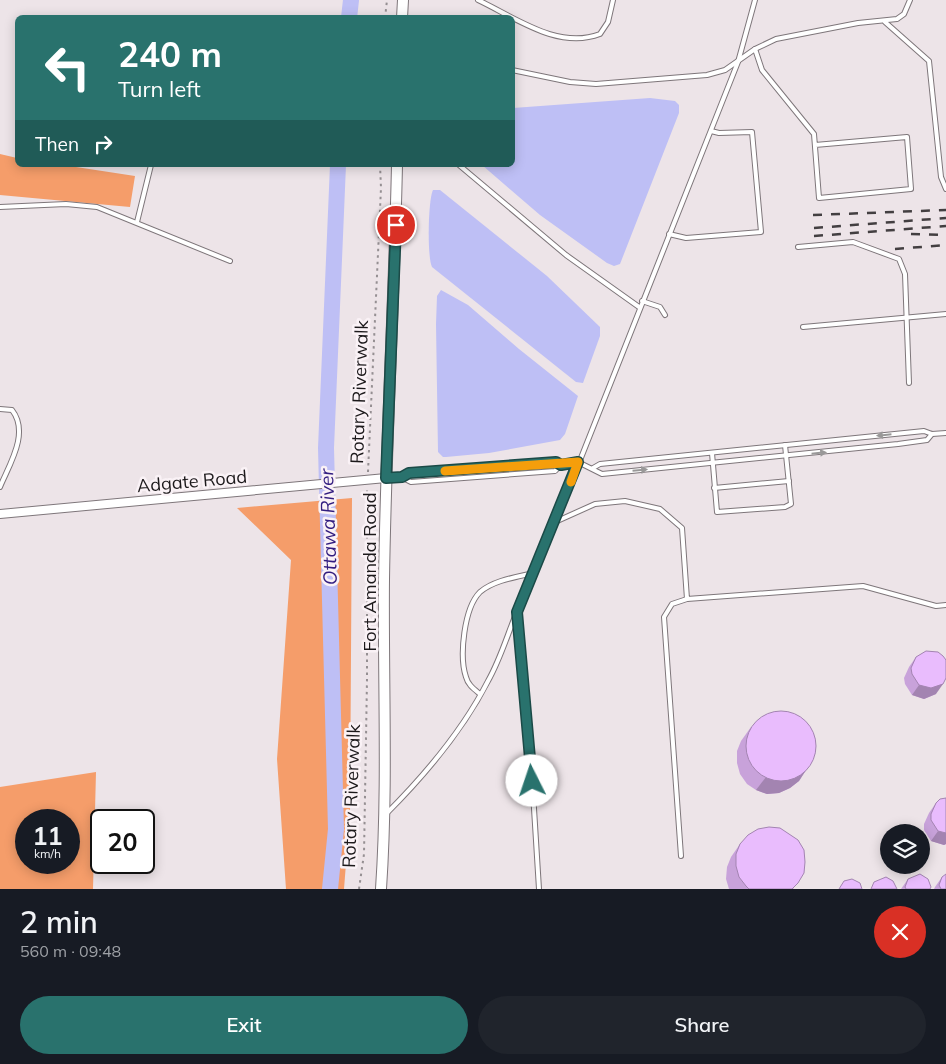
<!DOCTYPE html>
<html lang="en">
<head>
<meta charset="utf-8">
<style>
  :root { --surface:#171b24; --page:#20242c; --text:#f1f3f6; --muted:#9ea1a6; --accent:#29726d }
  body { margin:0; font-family:Mulish,sans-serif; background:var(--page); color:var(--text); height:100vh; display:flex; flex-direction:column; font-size:19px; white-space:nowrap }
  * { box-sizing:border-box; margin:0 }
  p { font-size:16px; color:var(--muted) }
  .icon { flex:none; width:28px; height:28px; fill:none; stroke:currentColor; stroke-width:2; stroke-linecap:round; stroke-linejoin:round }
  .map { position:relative; height:889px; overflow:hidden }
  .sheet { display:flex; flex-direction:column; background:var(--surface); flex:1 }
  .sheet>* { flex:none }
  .banner { position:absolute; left:15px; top:15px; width:500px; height:152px; border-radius:8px; box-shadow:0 2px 12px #0003; background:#29726d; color:#fff; overflow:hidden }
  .fabs { position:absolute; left:880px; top:824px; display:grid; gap:10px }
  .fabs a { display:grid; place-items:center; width:50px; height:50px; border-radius:50%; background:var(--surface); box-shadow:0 2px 12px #0003; font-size:25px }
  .speed { position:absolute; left:15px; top:809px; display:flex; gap:10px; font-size:25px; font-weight:700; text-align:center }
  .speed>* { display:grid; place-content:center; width:65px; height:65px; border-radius:50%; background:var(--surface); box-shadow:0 2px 12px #0003; line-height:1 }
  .speed small { font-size:12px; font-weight:400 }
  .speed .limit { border:2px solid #111; border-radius:8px; background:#fff; color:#111 }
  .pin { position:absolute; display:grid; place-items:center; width:42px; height:42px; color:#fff; margin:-21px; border:2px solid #fff; border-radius:50%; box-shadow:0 1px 5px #0007 }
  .me { position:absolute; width:55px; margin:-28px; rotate:356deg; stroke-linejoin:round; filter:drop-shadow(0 0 4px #0008) }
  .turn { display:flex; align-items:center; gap:18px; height:105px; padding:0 20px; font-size:22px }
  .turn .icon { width:65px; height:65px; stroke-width:2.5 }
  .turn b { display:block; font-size:35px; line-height:42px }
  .then { display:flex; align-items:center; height:48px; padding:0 20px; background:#0003; gap:10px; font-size:19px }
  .round { display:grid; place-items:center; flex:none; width:52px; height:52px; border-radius:26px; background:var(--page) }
  .headline { display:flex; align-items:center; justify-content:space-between; height:85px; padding:0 20px }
  h1 { font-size:30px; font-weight:600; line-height:38px }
  .action { display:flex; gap:10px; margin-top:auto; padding:10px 20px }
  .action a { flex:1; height:58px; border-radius:30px; background:var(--accent); color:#fff; font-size:20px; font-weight:600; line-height:58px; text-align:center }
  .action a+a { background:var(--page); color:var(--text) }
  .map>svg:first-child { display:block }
</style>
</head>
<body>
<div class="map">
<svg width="946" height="889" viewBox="0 0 946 889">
  <rect width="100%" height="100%" fill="#ede4e8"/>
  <g fill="#f59d6a" fill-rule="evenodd">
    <polygon points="0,154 17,158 18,165 63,165 135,176 130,207 0,195"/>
    <polygon points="352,498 350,812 344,889 286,889 277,759 291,560 237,508"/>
    <path d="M96 772 93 889H0V787ZM26 820H69V862H26Z"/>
  </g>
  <g fill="#bebff5">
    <polygon points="650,98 675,101 679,105 679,113 620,264 614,266 607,263 540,215 482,165 512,165 513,108"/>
    <path d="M433 190H440L547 276 600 327V336L583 383 576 382 432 267C427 257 428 200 433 190Z"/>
    <polygon points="441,290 468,305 519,349 578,396 565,434 560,440 489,453 446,457 443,457 438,452 436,324 437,296"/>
  </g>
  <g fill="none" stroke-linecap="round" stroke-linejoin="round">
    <g stroke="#bebff5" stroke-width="16">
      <polyline points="349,18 351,0"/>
      <polyline points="330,889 336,829 326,448 338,165"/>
    </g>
    <g stroke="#7e767a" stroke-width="6">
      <g id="service">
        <path d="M478 0C516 18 558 50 600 34L608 22 613 0"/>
        <polyline points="885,22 929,61 941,177 946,189"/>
        <polyline points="755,49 762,70 814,134 819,198 911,189 907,137 815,145"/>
        <polyline points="512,70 570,82 596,84 707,75 725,70 755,49 776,39 858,23 897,19 904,14 910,0"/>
        <polyline points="459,165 566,255 639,307"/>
        <polyline points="0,207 66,204 97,207 230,261"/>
        <polyline points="137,222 151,165"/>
        <polyline points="669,234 686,238 761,232 752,132 719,133 711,131"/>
        <polyline points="798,247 853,242 899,259 905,274 909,383"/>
        <polyline points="642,301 660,307 665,315"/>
        <polyline points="803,327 946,314"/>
        <path d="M0 409 12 410C30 433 9 465 0 487"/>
        <polyline points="712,453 717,512 785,507 791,504 785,445"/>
        <polyline points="593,468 600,464 924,431 932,434 946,433"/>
        <polyline points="401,477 411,482 555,471 561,465"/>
        <polyline points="387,478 401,477 409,473 556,462 561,465 578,462 602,474 898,444 927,440 932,434"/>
        <polyline points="714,488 789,481"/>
        <polyline points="555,522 595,504 625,501 660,509 682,528 687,599 863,586 936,606 946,605"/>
        <path d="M480 694C474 689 468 685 466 677 459 656 464 608 480 592 494 580 517 577 534 573"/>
        <path d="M386 814C425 775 463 730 488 681 500 660 507 636 516 614"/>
        <polyline points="681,856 664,617 672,604 687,599"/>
        <polyline points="539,889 529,728 517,612 550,536 738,62 755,0"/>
      </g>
    </g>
    <g stroke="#7e767a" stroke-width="10">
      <polyline id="minor" points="0,514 386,478"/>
    </g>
    <g stroke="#7e767a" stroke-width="12">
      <g id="tertiary">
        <polyline points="402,18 403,0"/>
        <path d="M381 889C388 786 383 683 384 580 386 441 394 303 397 165"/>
      </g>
    </g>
    <g stroke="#958f92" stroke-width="2" stroke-dasharray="2.5 4" stroke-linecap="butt">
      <polyline points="385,18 387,0"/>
      <polyline points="368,472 381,188 380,165"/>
      <polyline points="359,889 364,854 367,679 367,487"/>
    </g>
    <use href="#service" stroke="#fff" stroke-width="4"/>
    <use href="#minor" stroke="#fff" stroke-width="8"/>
    <use href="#tertiary" stroke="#fff" stroke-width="10"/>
    <g stroke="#433f41" stroke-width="2.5" stroke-dasharray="9 9" stroke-linecap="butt">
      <polyline points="813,215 946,210"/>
      <polyline points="814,228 946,218"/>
      <polyline points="911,234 946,235"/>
      <polyline points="814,236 946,226"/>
      <polyline points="895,249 946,245"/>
    </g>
  </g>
  <g fill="#c8a2da">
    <polygon points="916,657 936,694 924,699 912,695 905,684 904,678 909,667"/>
    <polygon points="751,727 808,767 799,781 790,788 779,793 767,794 756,790 747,784 740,774 737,763 737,751 741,741"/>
    <polygon points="946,798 946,844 944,845 931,841 924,830 924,824 929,813 936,803"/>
    <polygon points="740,844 794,889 729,889 726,879 727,867 731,857"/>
    <polygon points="942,877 946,889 934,889 935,887"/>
    <polygon points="908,879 930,889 901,889"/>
  </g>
  <g fill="#a384b1">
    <polygon points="943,684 936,694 924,699 912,695 919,685"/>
    <polygon points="808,767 799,781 790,788 779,793 767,794 756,790 766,777"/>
    <polygon points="938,831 946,833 946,844 944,845 931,841"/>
  </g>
  <g fill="#e9bcfd" stroke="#a384b1">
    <polygon points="926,651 938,652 943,656 946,660 946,678 943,684 931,688 919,685 912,674 911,668 916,657"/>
    <circle cx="781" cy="746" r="35"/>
    <polygon points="946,798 946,833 938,831 931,820 931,814 936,803 940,799"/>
    <polygon points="769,827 780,828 798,840 804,850 805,862 804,873 798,883 792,889 749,889 746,886 739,877 736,866 736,854 740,844 748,835 758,829"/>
    <polygon points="920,874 928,879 931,887 930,889 906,889 905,887 908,879"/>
    <polygon points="946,874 946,889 941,889 939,885 942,877"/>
    <polygon points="886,877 893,881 897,889 871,889 874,882"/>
    <polygon points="852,879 860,883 862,889 839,889 844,881"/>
  </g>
  <defs><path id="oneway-solid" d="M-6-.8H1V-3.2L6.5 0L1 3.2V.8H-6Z" transform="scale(1.25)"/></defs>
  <g fill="#999898">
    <use href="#oneway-solid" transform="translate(884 435) rotate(174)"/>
    <use href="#oneway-solid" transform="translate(819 453) rotate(-6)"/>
    <use href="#oneway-solid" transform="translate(640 470) rotate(-5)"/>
  </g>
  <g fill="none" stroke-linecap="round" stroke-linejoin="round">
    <g stroke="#1b4a47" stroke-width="12">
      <polyline id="route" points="396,225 386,478 402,477 409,473 556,462 561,465 578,462 517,612 532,781"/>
    </g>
    <use href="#route" stroke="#29726d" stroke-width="9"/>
    <polyline stroke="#f59e0b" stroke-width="9" points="445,471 578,462 571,482"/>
  </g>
  <g text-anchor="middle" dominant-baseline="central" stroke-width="5" stroke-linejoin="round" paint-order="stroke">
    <g font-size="18" fill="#1c191b" stroke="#faf2f6">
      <text transform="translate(359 392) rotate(-88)">Rotary Riverwalk</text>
      <text transform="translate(192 481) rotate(-5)">Adgate Road</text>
      <text transform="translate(369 572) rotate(-90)">Fort Amanda Road</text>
      <text transform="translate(351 796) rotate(-88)">Rotary Riverwalk</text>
    </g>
    <g font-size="19" font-style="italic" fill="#321d80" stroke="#faf2f6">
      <text transform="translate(328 527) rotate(-92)">Ottawa River</text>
    </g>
  </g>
</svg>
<div class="fabs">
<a><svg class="icon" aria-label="layers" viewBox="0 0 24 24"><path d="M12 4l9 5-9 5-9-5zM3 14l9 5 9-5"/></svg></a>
</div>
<div class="speed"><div>11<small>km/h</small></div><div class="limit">20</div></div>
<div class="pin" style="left:396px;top:225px;background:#d93025"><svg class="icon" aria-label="arrive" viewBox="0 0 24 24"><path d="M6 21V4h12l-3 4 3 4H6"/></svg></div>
<svg class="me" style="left:532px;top:781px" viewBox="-20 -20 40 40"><circle r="19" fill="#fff"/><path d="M0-13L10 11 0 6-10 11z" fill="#29726d"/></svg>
<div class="banner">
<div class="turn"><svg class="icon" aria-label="left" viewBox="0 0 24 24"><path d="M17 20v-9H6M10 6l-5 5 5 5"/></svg><div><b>240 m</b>Turn left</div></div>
<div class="then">Then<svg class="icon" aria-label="right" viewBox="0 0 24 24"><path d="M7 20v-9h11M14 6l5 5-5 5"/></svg></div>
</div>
</div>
<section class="sheet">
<div class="headline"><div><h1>2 min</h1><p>560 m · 09:48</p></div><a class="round" style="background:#d93025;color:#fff"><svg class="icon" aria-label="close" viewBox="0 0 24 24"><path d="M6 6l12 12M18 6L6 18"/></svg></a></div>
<div class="action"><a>Exit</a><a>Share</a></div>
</section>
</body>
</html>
